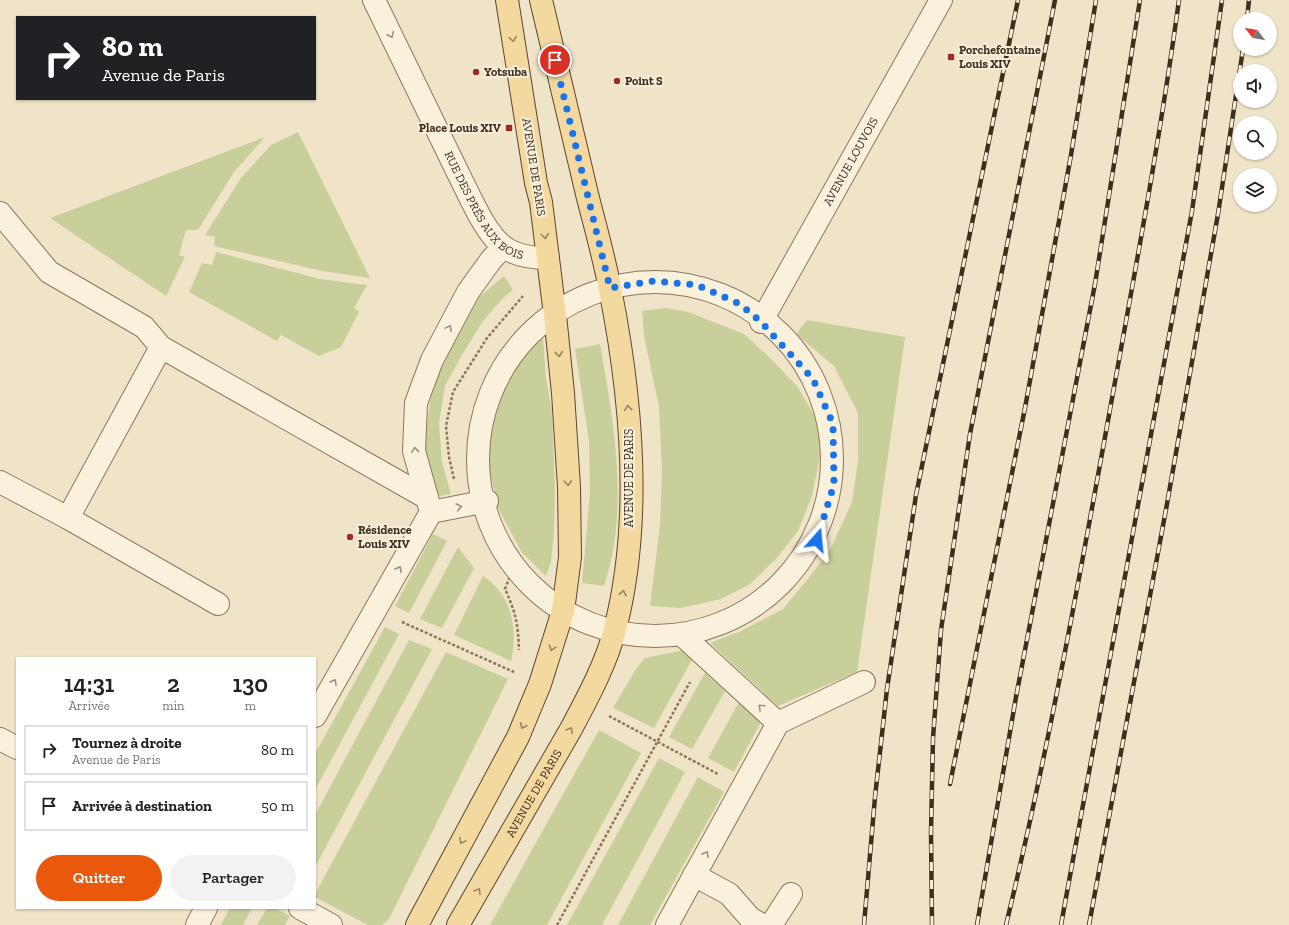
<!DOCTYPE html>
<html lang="fr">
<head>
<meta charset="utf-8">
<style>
  :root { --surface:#fff; --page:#f2f2f2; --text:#222; --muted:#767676; --line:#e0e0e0; --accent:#ea580c }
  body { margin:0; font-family:"Zilla Slab",serif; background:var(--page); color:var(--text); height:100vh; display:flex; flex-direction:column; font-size:15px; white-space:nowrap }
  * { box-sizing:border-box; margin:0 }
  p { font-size:13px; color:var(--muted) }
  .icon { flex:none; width:22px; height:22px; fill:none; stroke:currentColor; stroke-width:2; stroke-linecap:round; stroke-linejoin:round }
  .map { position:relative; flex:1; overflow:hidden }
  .sheet { position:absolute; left:16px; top:657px; width:300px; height:252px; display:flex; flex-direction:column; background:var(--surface); border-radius:0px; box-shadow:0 1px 3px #0004 }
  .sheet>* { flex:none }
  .hud { position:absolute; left:16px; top:16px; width:300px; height:84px; border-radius:0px; box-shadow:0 1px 3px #0004; background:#202124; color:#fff; overflow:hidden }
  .needle { width:26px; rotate:301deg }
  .buttons { position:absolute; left:1233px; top:12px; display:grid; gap:8px }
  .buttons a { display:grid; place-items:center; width:44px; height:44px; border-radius:50%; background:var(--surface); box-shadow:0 1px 3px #0004; font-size:20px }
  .pin { position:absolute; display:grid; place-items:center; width:34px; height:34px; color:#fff; margin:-17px; border:2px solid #fff; border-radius:50%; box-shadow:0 1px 4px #0007 }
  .me { position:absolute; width:44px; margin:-22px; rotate:18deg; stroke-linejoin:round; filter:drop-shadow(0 0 3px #0008) }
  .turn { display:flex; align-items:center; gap:14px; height:84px; padding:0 20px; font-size:18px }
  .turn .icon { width:52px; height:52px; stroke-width:2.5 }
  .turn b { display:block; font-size:28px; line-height:34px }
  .eta { display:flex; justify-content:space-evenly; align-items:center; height:68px; text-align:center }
  .eta b { font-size:24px; font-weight:600; line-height:28px }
  .primary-button { display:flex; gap:8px; margin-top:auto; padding:8px 20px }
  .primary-button a { flex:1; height:46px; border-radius:24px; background:var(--accent); color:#fff; font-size:16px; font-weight:600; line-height:46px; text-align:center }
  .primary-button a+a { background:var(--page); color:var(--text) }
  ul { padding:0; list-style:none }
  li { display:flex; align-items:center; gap:12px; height:50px; margin:0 8px 6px; padding:0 12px; border:2px solid var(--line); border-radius:0px }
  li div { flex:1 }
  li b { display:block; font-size:15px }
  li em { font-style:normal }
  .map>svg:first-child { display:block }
</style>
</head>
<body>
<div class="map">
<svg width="1289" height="925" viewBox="0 0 1289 925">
  <rect width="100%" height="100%" fill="#f0e4c8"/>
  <g fill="#c9cf9b">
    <polygon points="298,132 370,278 322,271 214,246 215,237 205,235 241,178 271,145"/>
    <polygon points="265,137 234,172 198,230 186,230 179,255 185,257 166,296 50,218"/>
    <polygon points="216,252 320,279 367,285 354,308 359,312 341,347 319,356 281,335 277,341 189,292 202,263 212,265"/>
    <polygon points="504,276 513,290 504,297 483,321 462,355 445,386 439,423 442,462 451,494 434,497 425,454 426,431 430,401 445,356 479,297"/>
    <polygon points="666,308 688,312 744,334 770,358 797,386 819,423 820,457 812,496 798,531 776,559 749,585 721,599 681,608 650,606 660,525 662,471 659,407 644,336 642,311"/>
    <polygon points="807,320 905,337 857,672 778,706 710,643 741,631 783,609 807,580 830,550 852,502 858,461 858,413 834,366 796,334"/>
    <polygon points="543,337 546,378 552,412 555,488 554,534 551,562 546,576 522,553 498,508 486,454 486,427 492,404 506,375 518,356"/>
    <path d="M600 344C612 412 626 487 612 556 610 566 607 576 604 586L582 583 590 492 589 441 575 349Z"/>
    <polygon points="433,534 447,541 409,613 395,606"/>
    <polygon points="458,547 474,568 442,628 420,619"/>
    <path d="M483 576C487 579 492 582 495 586 514 605 517 636 511 661L454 635Z"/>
    <polygon points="385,627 399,634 315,790 315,754"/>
    <polygon points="409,640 432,649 315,867 315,815"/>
    <polygon points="684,650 692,660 654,728 613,708 636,669 645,658"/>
    <polygon points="446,652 508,679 389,919 382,925 368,925 315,897 315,894"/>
    <polygon points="705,673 725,691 692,749 669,737"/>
    <polygon points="739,702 761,722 734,772 708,758"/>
    <polygon points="599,730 641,753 547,925 490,925"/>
    <polygon points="659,758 685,772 602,925 567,925"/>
    <polygon points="698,777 724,792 650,925 618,925"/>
    <polygon points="230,908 252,908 243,925 221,925"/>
    <polygon points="267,908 275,908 290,916 285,925 257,925"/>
  </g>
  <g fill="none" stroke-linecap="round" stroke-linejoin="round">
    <g stroke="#8d765c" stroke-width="24">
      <g id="minor">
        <path id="s1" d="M374 0C402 58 430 115 458 173 469 194 485 234 504 247 516 256 534 258 548 258"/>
        <polyline points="0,213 49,272 144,327 161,347 427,498"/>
        <circle cx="655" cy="459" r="177"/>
        <path id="s2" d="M761 322 941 0"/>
        <polyline points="0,482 68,518 161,347"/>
        <polyline points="431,512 487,501"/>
        <polyline points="68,518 218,604"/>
        <polyline points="315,716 431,512 414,451 416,403 432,360 468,292 491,260 503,247"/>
        <polyline points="778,723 864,682"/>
        <polyline points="0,739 17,748"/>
        <polyline points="694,875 729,894 750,918 762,925"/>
        <polyline points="300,908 331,925"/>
        <polyline points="197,925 206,908"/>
        <polyline points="667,925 778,723 682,635"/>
        <polyline points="771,925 791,894"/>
      </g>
    </g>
    <g stroke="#5b4430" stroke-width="24">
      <g id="major">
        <polyline points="417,925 518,737 540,684 563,611 570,557 569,487 563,393 555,315 541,202 536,183 507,0"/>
        <path id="s3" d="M458 925 571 729C587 699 607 662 615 629 643 520 632 399 610 289 604 257 595 226 587 194 572 129 556 65 541 0"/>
      </g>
    </g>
    <g stroke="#8d765c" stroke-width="2.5" stroke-dasharray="3 2" stroke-linecap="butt">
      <polyline points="454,479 449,457 446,426 453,392 487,338 523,296"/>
      <path d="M515 563 505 589C516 613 518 624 519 650"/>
      <polyline points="402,622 514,672"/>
      <polyline points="609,716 718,774"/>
      <polyline points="557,925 690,682"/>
    </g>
    <use href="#minor" stroke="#faf1dc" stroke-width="22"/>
    <use href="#major" stroke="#f3d9a0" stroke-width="22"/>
    <g stroke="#3d2e20" stroke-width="4.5">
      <g id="rail">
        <polyline points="1247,19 1249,0"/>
        <polyline points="950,784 1025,408 1071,155 1096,0"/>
        <polyline points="864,925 875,797 887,689 916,495 1018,0"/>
        <polyline points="932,925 931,832 933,738 941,630 970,434 1055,0"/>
        <polyline points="977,925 1016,697 1095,284 1140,0"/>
        <path d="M1006 925C1047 756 1078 586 1109 415 1134 277 1160 139 1179 0"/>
        <polyline points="1061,925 1192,211 1222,0"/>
        <polyline points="1089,925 1167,504 1218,214 1243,49"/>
      </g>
    </g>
    <use href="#rail" stroke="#f7eed8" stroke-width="3" stroke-dasharray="9" stroke-linecap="butt"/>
  </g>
  <defs><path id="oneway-chevron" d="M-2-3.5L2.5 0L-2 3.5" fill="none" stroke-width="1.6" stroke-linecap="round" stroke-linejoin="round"/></defs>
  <g stroke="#9c907e">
    <use href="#oneway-chevron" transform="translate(391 35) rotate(64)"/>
    <use href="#oneway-chevron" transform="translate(449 328) rotate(-62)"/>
    <use href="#oneway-chevron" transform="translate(415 450) rotate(-96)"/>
    <use href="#oneway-chevron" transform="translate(459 507) rotate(-11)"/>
    <use href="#oneway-chevron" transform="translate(399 569) rotate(-60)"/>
    <use href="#oneway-chevron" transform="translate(334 682) rotate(-60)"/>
    <use href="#oneway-chevron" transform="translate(761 707) rotate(-137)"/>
    <use href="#oneway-chevron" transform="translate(706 854) rotate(-61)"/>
  </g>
  <g stroke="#988460">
    <use href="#oneway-chevron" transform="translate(513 39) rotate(81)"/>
    <use href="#oneway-chevron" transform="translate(545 236) rotate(83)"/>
    <use href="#oneway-chevron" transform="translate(559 354) rotate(84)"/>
    <use href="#oneway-chevron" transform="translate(628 408) rotate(-96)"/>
    <use href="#oneway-chevron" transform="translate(568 483) rotate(87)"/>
    <use href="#oneway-chevron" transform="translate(623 593) rotate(-78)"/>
    <use href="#oneway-chevron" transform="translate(552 648) rotate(108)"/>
    <use href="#oneway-chevron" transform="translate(523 726) rotate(113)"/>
    <use href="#oneway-chevron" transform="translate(570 730) rotate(-61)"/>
    <use href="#oneway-chevron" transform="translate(462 841) rotate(118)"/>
    <use href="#oneway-chevron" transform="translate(478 891) rotate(-60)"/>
  </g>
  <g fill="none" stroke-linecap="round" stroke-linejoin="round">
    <polyline stroke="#1a73e8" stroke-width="7" stroke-dasharray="0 12.6" points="555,60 610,288 653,281 697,285 740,304 761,322 813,379 833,424 834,484 817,540"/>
  </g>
  <g fill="#9e2a2b" stroke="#f7eed8" stroke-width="1.5">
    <rect x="947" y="53" width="8" height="8" rx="2"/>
    <circle cx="476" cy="72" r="4"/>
    <circle cx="617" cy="81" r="4"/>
    <rect x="505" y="124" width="8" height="8" rx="2"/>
    <circle cx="350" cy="537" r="4"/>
  </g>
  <g text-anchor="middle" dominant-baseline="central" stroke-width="4" stroke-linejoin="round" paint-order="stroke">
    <g font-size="12" font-weight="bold" fill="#3d2e20" stroke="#f7eed8" text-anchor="start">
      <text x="959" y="50">Porchefontaine<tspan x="959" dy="14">Louis XIV</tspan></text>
      <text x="484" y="72">Yotsuba</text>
      <text x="625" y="81">Point S</text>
      <text x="501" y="128" text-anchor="end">Place Louis XIV</text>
      <text x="358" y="530">Résidence<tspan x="358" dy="14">Louis XIV</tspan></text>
    </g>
    <g font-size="12" fill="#3d2e20" stroke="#f7eed8">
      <text stroke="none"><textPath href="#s2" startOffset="184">AVENUE LOUVOIS</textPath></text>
      <text transform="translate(534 167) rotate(81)">AVENUE DE PARIS</text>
      <text stroke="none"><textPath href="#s1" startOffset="235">RUE DES PRÉS AUX BOIS</textPath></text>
      <text transform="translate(629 478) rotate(-90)">AVENUE DE PARIS</text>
      <text stroke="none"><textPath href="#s3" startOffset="152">AVENUE DE PARIS</textPath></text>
    </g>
  </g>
</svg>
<div class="buttons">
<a><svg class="needle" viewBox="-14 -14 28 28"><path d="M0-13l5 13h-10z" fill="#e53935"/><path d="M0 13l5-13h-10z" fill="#767676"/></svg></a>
<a><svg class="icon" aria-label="sound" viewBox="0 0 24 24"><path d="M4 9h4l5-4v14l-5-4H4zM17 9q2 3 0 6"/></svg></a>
<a><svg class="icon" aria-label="search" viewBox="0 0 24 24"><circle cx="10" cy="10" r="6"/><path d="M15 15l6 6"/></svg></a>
<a><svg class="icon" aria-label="layers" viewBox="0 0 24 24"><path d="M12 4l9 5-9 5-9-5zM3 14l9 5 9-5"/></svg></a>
</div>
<div class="pin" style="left:555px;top:60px;background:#d93025"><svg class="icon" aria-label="arrive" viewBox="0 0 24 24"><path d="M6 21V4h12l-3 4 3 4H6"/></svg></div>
<svg class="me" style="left:817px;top:540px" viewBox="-20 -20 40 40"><path d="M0-17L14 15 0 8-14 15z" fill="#1a73e8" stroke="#fff" stroke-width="4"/></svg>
<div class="hud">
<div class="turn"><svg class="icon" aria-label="right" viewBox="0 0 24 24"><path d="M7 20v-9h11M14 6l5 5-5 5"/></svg><div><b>80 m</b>Avenue de Paris</div></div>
</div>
<section class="sheet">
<div class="eta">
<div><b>14:31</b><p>Arrivée</p></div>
<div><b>2</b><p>min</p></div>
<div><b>130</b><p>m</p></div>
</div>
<ul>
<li><svg class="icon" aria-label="right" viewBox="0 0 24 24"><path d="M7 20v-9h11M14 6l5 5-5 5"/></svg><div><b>Tournez à droite</b><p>Avenue de Paris</p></div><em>80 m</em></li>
<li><svg class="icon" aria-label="arrive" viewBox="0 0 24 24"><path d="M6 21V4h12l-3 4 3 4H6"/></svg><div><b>Arrivée à destination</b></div><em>50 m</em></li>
</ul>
<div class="primary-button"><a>Quitter</a><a>Partager</a></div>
</section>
</div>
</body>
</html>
